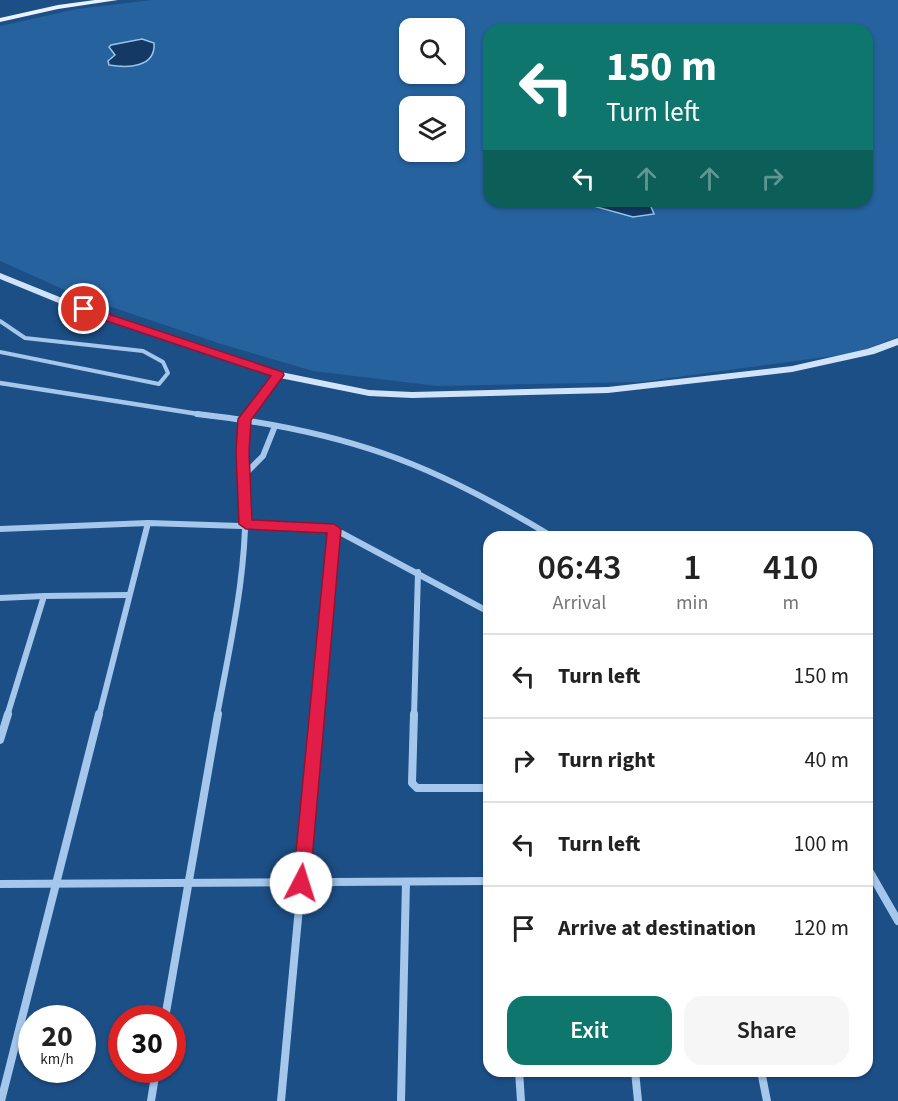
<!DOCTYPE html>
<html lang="en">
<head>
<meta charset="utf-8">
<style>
  :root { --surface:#fff; --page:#f6f6f6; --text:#222; --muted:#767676; --line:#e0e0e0; --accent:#0f766e }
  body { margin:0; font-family:"Source Sans 3",sans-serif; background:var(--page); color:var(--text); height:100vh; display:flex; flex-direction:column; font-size:22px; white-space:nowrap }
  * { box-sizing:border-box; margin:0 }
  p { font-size:20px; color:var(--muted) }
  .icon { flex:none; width:33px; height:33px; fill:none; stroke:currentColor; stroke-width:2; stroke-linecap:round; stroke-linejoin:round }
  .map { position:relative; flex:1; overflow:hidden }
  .panel { position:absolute; left:483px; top:531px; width:390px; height:546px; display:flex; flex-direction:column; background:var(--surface); border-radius:18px; box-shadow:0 2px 4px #0004 }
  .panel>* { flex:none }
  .top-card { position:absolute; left:483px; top:24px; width:390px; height:183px; border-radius:18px; box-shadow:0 2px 4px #0004; background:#0f766e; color:#fff; overflow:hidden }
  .fabs { position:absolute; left:399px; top:18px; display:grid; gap:12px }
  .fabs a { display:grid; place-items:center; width:66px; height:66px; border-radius:12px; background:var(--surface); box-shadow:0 2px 4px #0004; font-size:30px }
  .speed { position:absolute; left:18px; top:1005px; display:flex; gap:12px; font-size:30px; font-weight:700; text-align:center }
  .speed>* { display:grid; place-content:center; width:78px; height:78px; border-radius:50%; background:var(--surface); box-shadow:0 2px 4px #0004; line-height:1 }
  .speed small { font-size:15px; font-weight:400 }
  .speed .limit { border:9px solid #d22; background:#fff; color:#111 }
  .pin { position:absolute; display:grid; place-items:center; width:51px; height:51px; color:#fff; margin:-26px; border:3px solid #fff; border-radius:50%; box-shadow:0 2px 6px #0007 }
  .me { position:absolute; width:66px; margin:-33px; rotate:5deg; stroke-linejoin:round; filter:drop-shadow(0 0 4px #0008) }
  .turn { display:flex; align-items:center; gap:21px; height:126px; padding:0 24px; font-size:27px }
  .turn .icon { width:78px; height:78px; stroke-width:2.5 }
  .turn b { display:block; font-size:42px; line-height:51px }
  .lanes { display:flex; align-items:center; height:57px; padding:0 24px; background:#0003; justify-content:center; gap:30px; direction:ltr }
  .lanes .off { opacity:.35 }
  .eta { display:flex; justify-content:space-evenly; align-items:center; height:102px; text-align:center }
  .eta b { font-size:36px; font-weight:600; line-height:42px }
  .primary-button { display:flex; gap:12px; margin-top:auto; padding:12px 24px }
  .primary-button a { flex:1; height:69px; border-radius:18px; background:var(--accent); color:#fff; font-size:24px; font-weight:600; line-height:69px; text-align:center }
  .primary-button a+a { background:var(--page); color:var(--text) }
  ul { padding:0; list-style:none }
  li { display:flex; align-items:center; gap:18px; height:84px; padding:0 24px; border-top:2px solid var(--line) }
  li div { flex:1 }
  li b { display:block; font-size:22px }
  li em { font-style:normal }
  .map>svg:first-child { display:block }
</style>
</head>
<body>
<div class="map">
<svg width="898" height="1101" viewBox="0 0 898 1101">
  <rect width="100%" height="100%" fill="#1c4f86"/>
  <path fill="#26629e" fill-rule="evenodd" d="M152 0H898V337L855 353 640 382 437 386 313 371 221 344 76 295 0 261V26L77 9ZM410 28H454V74H410ZM489 30H867V201H489ZM410 106H454V152H410Z"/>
  <g fill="#133964" stroke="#97c3ed" stroke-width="1.5">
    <path d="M142 39 154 43C156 68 127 68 109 65L108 61 115 55 109 47 111 45Z"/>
    <polygon points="585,201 652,201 651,207 654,214 633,217 586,204"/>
  </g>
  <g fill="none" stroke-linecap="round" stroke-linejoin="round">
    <polyline stroke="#a4c7eb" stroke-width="4" points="0,321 25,338 143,351 163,362 168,373 159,384 0,352"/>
    <g stroke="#a4c7eb" stroke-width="4.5">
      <polyline points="0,383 211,416"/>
      <polyline points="247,416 279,375"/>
    </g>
    <g stroke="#a4c7eb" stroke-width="6">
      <path d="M197 414C260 421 325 433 385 454 443 474 500 505 553 537"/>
      <polyline points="245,474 263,456 275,426"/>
      <polyline points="0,529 148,523 334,529 489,612"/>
      <polyline points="0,598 44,596"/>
      <polyline points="7,716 44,596 129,595"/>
      <polyline points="99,716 148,523"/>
      <path d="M217 716C230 644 248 569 245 496 244 478 237 427 248 414"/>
      <polyline points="317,716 334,529"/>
      <polyline points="414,716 418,572"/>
    </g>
    <g stroke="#a4c7eb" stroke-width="8">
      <polyline points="414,714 412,783 417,788 489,788"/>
      <polyline points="0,740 8,714"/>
      <polyline points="867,867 898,921"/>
      <polyline points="0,884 489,881"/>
      <polyline points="165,1018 218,714"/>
      <polyline points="519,1071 521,1101"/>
      <polyline points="635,1071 638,1101"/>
      <polyline points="761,1071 767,1101"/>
      <polyline points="1,1101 99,714"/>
      <polyline points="151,1101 156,1070"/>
      <polyline points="281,1101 317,714"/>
      <polyline points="401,1101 406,882"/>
    </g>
    <polygon fill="#d0e3f8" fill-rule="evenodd" points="0,273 67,300 281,372 369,390 412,392 608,387 792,366 867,349 898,338 898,345 874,354 792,372 608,393 412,398 369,396 275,377 61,304 0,279"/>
    <polygon fill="#e9f2fe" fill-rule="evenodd" points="95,0 118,0 58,9 0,22 0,18 58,5"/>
  </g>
  <polygon fill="#e11d48" stroke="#92132f" stroke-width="1.5" points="84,306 283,372 284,375 251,420 249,452 252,520 334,524 341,529 310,883 308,889 301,892 295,889 293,883 327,533 246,529 239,524 236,452 238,419 271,376 80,312 79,309"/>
</svg>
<div class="fabs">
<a><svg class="icon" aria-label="search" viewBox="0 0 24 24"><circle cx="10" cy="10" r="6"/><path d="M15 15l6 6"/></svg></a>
<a><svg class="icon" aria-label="layers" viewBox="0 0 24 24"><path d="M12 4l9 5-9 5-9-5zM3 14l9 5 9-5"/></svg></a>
</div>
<div class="speed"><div>20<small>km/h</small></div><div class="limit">30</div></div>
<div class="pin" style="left:84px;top:309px;background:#d93025"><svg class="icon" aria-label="arrive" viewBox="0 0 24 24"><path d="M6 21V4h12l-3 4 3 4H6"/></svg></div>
<svg class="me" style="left:301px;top:883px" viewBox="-20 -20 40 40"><circle r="19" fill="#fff"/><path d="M0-13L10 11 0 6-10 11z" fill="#e11d48"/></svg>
<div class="top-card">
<div class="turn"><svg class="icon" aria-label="left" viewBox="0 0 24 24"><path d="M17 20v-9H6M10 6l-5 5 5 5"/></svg><div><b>150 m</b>Turn left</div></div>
<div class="lanes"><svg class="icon" aria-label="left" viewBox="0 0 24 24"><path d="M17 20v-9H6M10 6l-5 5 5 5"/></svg><svg class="icon off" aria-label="ahead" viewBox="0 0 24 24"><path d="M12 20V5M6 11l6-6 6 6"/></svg><svg class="icon off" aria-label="ahead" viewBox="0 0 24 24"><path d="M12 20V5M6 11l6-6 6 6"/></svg><svg class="icon off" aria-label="right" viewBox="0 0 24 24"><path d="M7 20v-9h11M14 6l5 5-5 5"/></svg></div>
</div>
<section class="panel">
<div class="eta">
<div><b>06:43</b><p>Arrival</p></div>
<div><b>1</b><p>min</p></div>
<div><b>410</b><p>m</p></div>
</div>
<ul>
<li><svg class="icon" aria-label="left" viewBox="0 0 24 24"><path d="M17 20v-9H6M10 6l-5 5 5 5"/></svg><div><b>Turn left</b></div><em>150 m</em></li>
<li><svg class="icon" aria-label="right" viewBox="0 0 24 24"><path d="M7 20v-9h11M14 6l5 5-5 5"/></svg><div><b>Turn right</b></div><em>40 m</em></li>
<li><svg class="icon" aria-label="left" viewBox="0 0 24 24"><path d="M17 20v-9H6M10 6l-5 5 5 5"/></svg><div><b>Turn left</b></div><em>100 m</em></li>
<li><svg class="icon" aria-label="arrive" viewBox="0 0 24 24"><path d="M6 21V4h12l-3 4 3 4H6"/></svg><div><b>Arrive at destination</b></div><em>120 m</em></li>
</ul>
<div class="primary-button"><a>Exit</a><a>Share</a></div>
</section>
</div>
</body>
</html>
